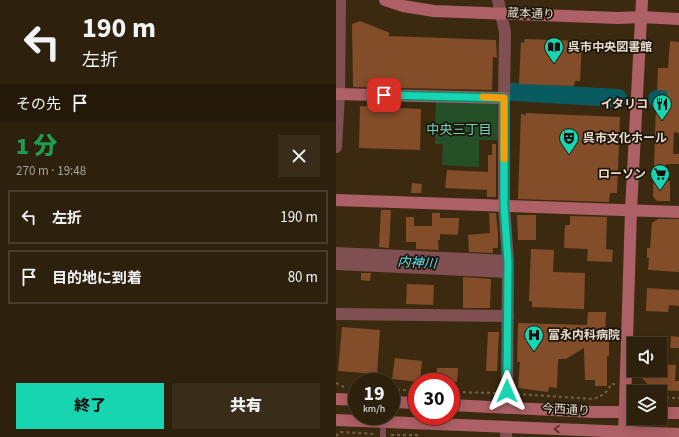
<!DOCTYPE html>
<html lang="ja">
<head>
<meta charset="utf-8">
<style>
  :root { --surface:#2d200c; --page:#392d1a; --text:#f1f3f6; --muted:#a7a39d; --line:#483e2d; --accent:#18d5b2 }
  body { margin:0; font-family:"Source Sans 3","Noto Sans JP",sans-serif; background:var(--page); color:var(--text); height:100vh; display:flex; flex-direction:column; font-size:15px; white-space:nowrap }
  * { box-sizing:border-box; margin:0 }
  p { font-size:13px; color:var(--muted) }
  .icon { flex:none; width:22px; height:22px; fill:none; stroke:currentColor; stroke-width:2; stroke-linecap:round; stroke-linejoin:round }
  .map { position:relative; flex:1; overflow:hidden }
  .drawer { display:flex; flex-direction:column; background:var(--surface); width:336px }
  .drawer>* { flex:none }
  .top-card { background:#2d200c; color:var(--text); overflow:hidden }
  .fabs { position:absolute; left:291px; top:337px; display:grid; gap:8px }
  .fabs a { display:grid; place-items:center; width:40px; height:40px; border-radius:0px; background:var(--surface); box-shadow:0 2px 10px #0003,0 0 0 1px var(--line); font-size:20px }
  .speed { position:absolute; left:12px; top:373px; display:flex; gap:8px; font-size:20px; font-weight:700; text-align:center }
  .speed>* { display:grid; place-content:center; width:52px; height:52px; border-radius:50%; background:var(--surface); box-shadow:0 2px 10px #0003,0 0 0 1px var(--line); line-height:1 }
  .speed small { font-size:10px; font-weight:400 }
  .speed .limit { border:6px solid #d22; background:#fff; color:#111 }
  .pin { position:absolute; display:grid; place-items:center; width:34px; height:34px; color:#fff; margin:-17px; border-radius:8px; box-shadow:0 2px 6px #0006 }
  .me { position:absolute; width:44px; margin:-22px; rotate:0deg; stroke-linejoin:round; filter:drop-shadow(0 0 3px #0008) }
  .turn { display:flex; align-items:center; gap:14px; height:84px; padding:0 16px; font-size:18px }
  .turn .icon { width:52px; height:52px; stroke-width:2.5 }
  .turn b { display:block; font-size:28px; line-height:34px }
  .then { display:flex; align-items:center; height:38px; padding:0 16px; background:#0003; gap:8px; font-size:15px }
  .round { display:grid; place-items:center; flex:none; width:42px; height:42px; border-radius:0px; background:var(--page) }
  .overview { display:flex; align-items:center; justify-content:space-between; height:68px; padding:0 16px }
  h1 { font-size:24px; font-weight:800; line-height:30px; color:#1e9e55 }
  .action { display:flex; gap:8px; margin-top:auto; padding:8px 16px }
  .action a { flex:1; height:46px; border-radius:0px; background:var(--accent); color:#111; font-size:16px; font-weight:800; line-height:46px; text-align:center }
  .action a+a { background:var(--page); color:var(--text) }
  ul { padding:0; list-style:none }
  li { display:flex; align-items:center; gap:12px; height:54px; margin:0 8px 6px; padding:0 8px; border:2px solid var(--line); border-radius:0px }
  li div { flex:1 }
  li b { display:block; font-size:15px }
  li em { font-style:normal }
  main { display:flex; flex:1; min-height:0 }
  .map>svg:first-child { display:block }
</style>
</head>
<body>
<main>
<section class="drawer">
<div class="top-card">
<div class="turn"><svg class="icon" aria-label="left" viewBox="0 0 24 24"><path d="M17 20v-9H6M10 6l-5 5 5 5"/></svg><div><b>190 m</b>左折</div></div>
<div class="then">その先<svg class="icon" aria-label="arrive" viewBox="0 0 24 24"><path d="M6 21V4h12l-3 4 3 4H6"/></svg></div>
</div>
<div class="overview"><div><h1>1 分</h1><p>270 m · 19:48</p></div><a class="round"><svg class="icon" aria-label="close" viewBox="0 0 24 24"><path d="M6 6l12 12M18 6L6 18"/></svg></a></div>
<ul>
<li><svg class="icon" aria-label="left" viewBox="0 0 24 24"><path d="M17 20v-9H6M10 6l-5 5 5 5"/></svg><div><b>左折</b></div><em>190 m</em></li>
<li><svg class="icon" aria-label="arrive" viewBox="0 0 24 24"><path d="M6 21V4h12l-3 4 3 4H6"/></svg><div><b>目的地に到着</b></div><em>80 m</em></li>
</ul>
<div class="action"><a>終了</a><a>共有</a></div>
</section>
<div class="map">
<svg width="343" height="437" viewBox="0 0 343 437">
  <rect width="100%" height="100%" fill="#3c2a10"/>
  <polygon fill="#244f27" points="100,100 161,101 162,140 143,140 143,167 106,165 107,144 99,144"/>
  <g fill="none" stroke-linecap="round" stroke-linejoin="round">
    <g stroke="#085c61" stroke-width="18">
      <polyline points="177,92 282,98"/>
      <polyline points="321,99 343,100"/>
    </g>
  </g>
  <g fill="#844d2a">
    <polygon points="24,21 54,33 52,36 160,40 161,58 157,57 156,90 17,87 16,24"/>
    <polygon points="189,39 246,41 244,81 239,81 238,86 183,84 185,42 188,43"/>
    <polygon points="334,41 343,42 343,133 338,132 337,154 343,154 343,164 330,164 329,181 334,181 334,201 321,201 317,197 320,107 330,108 331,91 321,90 322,68 332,68"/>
    <polygon points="24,106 85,109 84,150 23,148"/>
    <polygon points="190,113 284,117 281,193 274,193 273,202 182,199 185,114 190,115"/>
    <polygon points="156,144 160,144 160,197 151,197 151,190 109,188 111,170 152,172 152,155 156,155"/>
    <polygon points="76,183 86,184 85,193 75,193"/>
    <polygon points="45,210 55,210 53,248 43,247"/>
    <polygon points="96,213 104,213 104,218 123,218 122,235 104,234 104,240 102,240 103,250 80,249 80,242 70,242 70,217 78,217 78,226 96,226"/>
    <polygon points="153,213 160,213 162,233 162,248 157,248 157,253 133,252 132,235 154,233"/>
    <polygon points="181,215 200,215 200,240 182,240"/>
    <polygon points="234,216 271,217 270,249 277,250 276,262 251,261 252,249 228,248 229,225 234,225"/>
    <polygon points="322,219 343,219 343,272 312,270 313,258 311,258 311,248 314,248 316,223"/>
    <polygon points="195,249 218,250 217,272 249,273 248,309 196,307 196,301 193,301"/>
    <polygon points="25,273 35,273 34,281 25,280"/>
    <polygon points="127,277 155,279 154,308 127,308"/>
    <polygon points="71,284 98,285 97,305 70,304"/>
    <polygon points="311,288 343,290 343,306 333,305 332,312 310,311"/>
    <polygon points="252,312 270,312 269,334 273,334 273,356 271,356 271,386 259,386 259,380 249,380 248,348 230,359 222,359 221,388 213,387 212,392 182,388 184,362 181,362 182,323 251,325"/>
    <polygon points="6,327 44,330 41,374 2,371"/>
    <polygon points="152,332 163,332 161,371 150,371"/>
    <polygon points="335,336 343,337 343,348 334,348"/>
    <polygon points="59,358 86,361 84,382 56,379"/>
    <polygon points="324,364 340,365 339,381 343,381 343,391 317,390 304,376 304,370 324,370"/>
    <polygon points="101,368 122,368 121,382 100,382"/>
  </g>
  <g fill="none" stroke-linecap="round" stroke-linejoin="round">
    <g stroke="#71614a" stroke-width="2" stroke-dasharray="3 3" stroke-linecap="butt">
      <polyline points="0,383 8,387"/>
      <polyline points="300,385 305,385 312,392"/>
      <polyline points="55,389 81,391"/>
      <polyline points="115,392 161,393"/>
      <path d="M181 394 258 399C267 395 271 393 275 384H279"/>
      <polyline points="324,398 343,398"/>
      <polyline points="55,435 82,435"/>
      <polyline points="0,436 4,432 40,434"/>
    </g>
    <polyline stroke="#804f52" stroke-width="6" points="47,437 47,422"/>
    <g stroke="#804f52" stroke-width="12">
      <polyline points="162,0 169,32 168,98 168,205 172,261 171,408"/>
      <polyline points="0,147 3,94 4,0"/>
      <polyline points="0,253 172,261"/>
      <polyline points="0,264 172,272"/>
      <polyline points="0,314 172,316"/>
      <polyline points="170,437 170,427"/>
    </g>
    <g stroke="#ad6065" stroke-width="12">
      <polyline points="49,0 67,6 98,11 282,18 305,17 343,19"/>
      <polyline points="0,94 168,98"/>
      <polyline points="0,200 343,212"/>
      <polyline points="0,399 21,400"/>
      <polyline points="55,402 81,403"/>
      <polyline points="115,405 258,412 298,412"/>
      <polyline points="324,413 343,413"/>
      <polyline points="0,420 343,434"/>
      <polyline points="288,437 295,210 306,0"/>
    </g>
  </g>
  <defs><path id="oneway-chevron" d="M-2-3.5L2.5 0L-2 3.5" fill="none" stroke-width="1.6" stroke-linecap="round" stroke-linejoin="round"/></defs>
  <use stroke="#4f2f2a" href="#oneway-chevron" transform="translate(221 429) rotate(-177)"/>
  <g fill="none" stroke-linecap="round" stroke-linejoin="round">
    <g stroke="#108a74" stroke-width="10">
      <polyline id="route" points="48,95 168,98 168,205 172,262 171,391"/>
    </g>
    <use href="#route" stroke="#18d5b2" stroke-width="7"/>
    <polyline stroke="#f59e0b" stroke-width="7" points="147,97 168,98 168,159"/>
  </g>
  <defs>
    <g id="library-pin" transform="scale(1)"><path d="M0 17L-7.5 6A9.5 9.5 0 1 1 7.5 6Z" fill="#18d5b2" stroke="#1d150a"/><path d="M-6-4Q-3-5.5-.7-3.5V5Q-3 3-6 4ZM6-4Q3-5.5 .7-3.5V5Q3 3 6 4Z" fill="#111"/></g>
    <g id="restaurant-pin" transform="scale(1)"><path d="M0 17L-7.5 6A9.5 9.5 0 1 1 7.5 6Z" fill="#18d5b2" stroke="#1d150a"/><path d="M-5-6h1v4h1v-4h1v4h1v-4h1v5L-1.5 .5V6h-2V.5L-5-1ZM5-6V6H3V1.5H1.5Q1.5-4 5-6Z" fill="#111"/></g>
    <g id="theatre-pin" transform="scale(1)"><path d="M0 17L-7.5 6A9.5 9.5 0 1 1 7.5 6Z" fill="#18d5b2" stroke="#1d150a"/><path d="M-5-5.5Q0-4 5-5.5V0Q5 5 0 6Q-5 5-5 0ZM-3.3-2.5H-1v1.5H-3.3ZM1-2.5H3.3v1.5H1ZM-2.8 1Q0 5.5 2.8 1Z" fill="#111"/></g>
    <g id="supermarket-pin" transform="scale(1)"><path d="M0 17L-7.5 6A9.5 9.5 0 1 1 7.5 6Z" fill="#18d5b2" stroke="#1d150a"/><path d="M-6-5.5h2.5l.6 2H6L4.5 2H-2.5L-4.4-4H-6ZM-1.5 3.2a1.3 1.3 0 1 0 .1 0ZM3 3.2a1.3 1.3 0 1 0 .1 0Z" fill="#111"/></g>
    <g id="hospital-pin" transform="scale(1)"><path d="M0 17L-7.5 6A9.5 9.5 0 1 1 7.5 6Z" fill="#18d5b2" stroke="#1d150a"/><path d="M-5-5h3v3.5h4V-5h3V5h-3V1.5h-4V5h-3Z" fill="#111"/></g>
  </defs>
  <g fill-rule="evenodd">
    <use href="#library-pin" x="218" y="47"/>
    <use href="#restaurant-pin" x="326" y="104"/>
    <use href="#theatre-pin" x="233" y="138"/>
    <use href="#supermarket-pin" x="324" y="174"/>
    <use href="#hospital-pin" x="198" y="335"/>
  </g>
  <g text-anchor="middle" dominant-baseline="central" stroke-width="3.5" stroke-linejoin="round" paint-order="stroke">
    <g font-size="12" fill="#e6dbcc" stroke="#1d150a">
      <text transform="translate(195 14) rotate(2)">蔵本通り</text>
      <text transform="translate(230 410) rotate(3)">今西通り</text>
    </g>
    <g font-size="12" font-weight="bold" fill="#e6dbcc" stroke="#1d150a" text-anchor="start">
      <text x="232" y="47">呉市中央図書館</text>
      <text x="312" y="104" text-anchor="end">イタリコ</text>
      <text x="247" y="138">呉市文化ホール</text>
      <text x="310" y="174" text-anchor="end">ローソン</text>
      <text x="212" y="335">富永内科病院</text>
    </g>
    <g font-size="13" fill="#73d5bc" stroke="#1d150a">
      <text x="123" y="130">中央三丁目</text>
    </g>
    <g font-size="13" font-style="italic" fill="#58e2ec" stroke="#1d150a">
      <text transform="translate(81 263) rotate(3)">内神川</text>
    </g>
  </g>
</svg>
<div class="fabs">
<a><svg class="icon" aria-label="sound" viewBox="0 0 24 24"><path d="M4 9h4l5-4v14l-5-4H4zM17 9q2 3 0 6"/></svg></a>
<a><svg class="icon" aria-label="layers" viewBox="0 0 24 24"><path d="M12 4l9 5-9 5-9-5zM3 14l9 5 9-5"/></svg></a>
</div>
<div class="speed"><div>19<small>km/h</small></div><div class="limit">30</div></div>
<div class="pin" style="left:48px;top:95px;background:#d93025"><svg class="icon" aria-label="arrive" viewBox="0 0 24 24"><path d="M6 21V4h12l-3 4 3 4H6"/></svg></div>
<svg class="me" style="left:171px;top:391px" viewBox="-20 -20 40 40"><path d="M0-17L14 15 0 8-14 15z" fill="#18d5b2" stroke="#fff" stroke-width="4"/></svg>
</div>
</main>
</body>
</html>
